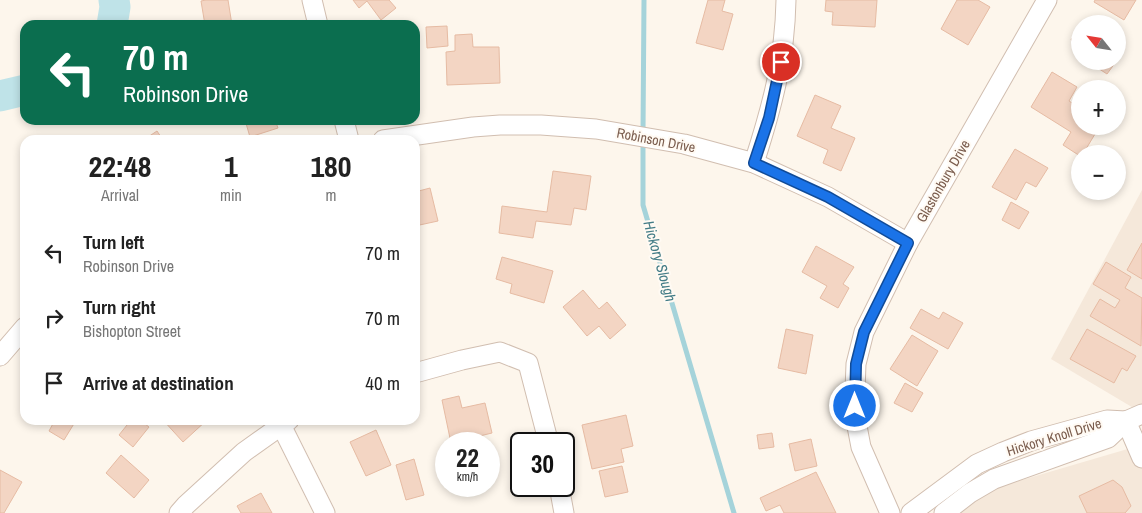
<!DOCTYPE html>
<html lang="en">
<head>
<meta charset="utf-8">
<style>
  :root { --surface:#fff; --page:#f2f2f2; --text:#222; --muted:#767676 }
  body { margin:0; font-family:"Archivo Narrow",sans-serif; background:var(--page); color:var(--text); height:100vh; display:flex; flex-direction:column; font-size:19px; white-space:nowrap }
  * { box-sizing:border-box; margin:0 }
  p { font-size:16px; color:var(--muted) }
  .icon { flex:none; width:28px; height:28px; fill:none; stroke:currentColor; stroke-width:2; stroke-linecap:round; stroke-linejoin:round }
  .map { position:relative; flex:1; overflow:hidden }
  .panel { position:absolute; left:20px; top:135px; width:400px; height:290px; display:flex; flex-direction:column; background:var(--surface); border-radius:15px; box-shadow:0 2px 8px #0003 }
  .panel>* { flex:none }
  .guide { position:absolute; left:20px; top:20px; width:400px; height:105px; border-radius:15px; box-shadow:0 2px 8px #0003; background:#0b6e4f; color:#fff; overflow:hidden }
  .needle { width:32px; rotate:300deg }
  .controls { position:absolute; left:1071px; top:15px; display:grid; gap:10px }
  .controls a { display:grid; place-items:center; width:55px; height:55px; border-radius:50%; background:var(--surface); box-shadow:0 2px 8px #0003; font-size:25px }
  .speed { position:absolute; left:435px; top:432px; display:flex; gap:10px; font-size:25px; font-weight:700; text-align:center }
  .speed>* { display:grid; place-content:center; width:65px; height:65px; border-radius:50%; background:var(--surface); box-shadow:0 2px 8px #0003; line-height:1 }
  .speed small { font-size:12px; font-weight:400 }
  .speed .limit { border:2px solid #111; border-radius:8px; background:#fff; color:#111 }
  .pin { position:absolute; display:grid; place-items:center; width:42px; height:42px; color:#fff; margin:-21px; border:2px solid #fff; border-radius:50%; box-shadow:0 1px 5px #0007 }
  .me { position:absolute; width:55px; margin:-28px; rotate:0deg; stroke-linejoin:round; filter:drop-shadow(0 0 4px #0008) }
  .turn { display:flex; align-items:center; gap:18px; height:105px; padding:0 20px; font-size:22px }
  .turn .icon { width:65px; height:65px; stroke-width:2.5 }
  .turn b { display:block; font-size:35px; line-height:42px }
  .eta { display:flex; justify-content:space-evenly; align-items:center; height:85px; text-align:center }
  .eta b { font-size:30px; font-weight:700; line-height:35px }
  ul { padding:0; list-style:none }
  li { display:flex; align-items:center; gap:15px; height:65px; padding:0 20px }
  li div { flex:1 }
  li b { display:block; font-size:19px }
  li em { font-style:normal }
  .map>svg:first-child { display:block }
</style>
</head>
<body>
<div class="map">
<svg width="1142" height="513" viewBox="0 0 1142 513">
  <rect width="100%" height="100%" fill="#fdf6ec"/>
  <g fill="#f5e8da">
    <polygon points="1142,190 1142,413 1051,359"/>
    <polygon points="1142,431 1142,513 954,513 984,491 1131,448"/>
  </g>
  <g fill="none" stroke-linecap="round" stroke-linejoin="round">
    <g stroke="#a5d3da" stroke-width="5">
      <polyline points="643,133 644,0"/>
      <polyline points="643,141 643,205 734,513"/>
    </g>
    <g stroke="#bfe3e8" stroke-width="31">
      <polyline points="112,25 115,7 114,0"/>
      <polyline points="0,96 25,90"/>
    </g>
  </g>
  <g fill="#f3d5c3" stroke="#e6bba3">
    <polygon points="206,0 228,0 232,25 205,25 201,1"/>
    <polygon points="353,0 389,0 396,8 381,20 367,1 359,8"/>
    <polygon points="708,0 725,0 722,11 733,14 723,50 696,43"/>
    <polygon points="826,0 877,0 875,27 832,25 833,12 825,11"/>
    <polygon points="957,0 978,0 990,7 968,45 941,29"/>
    <polygon points="1095,0 1136,0 1124,20 1094,2"/>
    <polygon points="1080,25 1080,57 1075,54 1080,46 1071,40"/>
    <polygon points="447,26 448,46 427,48 426,27"/>
    <polygon points="472,34 473,47 499,47 500,83 447,85 446,52 455,51 455,35"/>
    <polygon points="1087,61 1112,61 1115,63 1107,74"/>
    <polygon points="1052,72 1077,87 1069,101 1077,106 1072,114 1080,119 1080,126 1093,126 1098,129 1083,154 1080,154 1080,156 1063,145 1071,132 1031,107"/>
    <polygon points="815,95 841,106 831,128 855,138 841,171 823,163 828,150 797,136"/>
    <polygon points="245,120 275,120 278,128 250,137"/>
    <polygon points="157,131 163,140 150,140 148,137"/>
    <polygon points="1015,149 1048,168 1036,187 1026,182 1016,200 992,187"/>
    <polygon points="553,171 591,176 586,210 574,208 571,225 536,221 533,238 499,233 502,206 547,212"/>
    <polygon points="430,188 438,221 415,226 415,192"/>
    <polygon points="1011,202 1029,212 1019,229 1002,220"/>
    <polygon points="1142,243 1142,279 1127,270"/>
    <polygon points="816,246 854,267 843,284 849,288 838,308 820,298 827,286 802,272"/>
    <polygon points="502,257 553,271 544,303 510,293 512,284 496,279"/>
    <polygon points="1106,262 1131,277 1125,288 1142,298 1141,346 1090,316 1100,299 1115,308 1120,300 1093,284"/>
    <polygon points="583,290 599,309 607,302 626,325 610,339 599,326 587,336 563,307"/>
    <polygon points="921,309 939,319 943,312 963,323 948,349 910,328"/>
    <polygon points="786,329 813,335 806,374 778,368"/>
    <polygon points="1087,329 1136,356 1127,371 1122,368 1114,383 1070,359"/>
    <polygon points="912,335 938,351 917,386 890,369"/>
    <polygon points="905,383 923,393 912,412 894,403"/>
    <polygon points="459,396 462,408 485,403 492,433 451,443 442,400"/>
    <polygon points="626,415 633,446 621,449 624,462 592,469 582,425"/>
    <polygon points="55,420 72,420 75,422 64,440 49,431"/>
    <polygon points="131,420 140,420 149,427 133,447 119,435"/>
    <polygon points="163,420 207,420 183,442"/>
    <polygon points="376,430 391,465 366,476 350,442"/>
    <polygon points="772,433 774,447 759,449 757,435"/>
    <polygon points="811,439 817,466 795,471 789,444"/>
    <polygon points="121,455 149,480 134,498 106,473"/>
    <polygon points="414,459 424,495 406,500 396,465"/>
    <polygon points="622,466 628,492 605,497 599,471"/>
    <polygon points="0,470 22,482 4,513 0,513"/>
    <polygon points="816,472 836,513 784,513 780,505 766,511 760,498"/>
    <polygon points="1113,480 1122,487 1131,506 1125,513 1087,513 1079,496"/>
    <polygon points="261,493 272,513 241,513 237,506"/>
  </g>
  <g fill="none" stroke-linecap="round" stroke-linejoin="round">
    <g stroke="#d1beb0" stroke-width="21">
      <g id="minor">
        <polyline points="312,0 318,25"/>
        <polyline points="344,120 349,140"/>
        <polyline points="383,140 473,127 500,125 541,125 596,129 684,144 754,163 828,197 908,243"/>
        <path d="M754 163C772 107 785 59 786 0"/>
        <polyline points="0,356 25,327"/>
        <polyline points="415,373 462,360 500,352 528,363 549,444"/>
        <polyline points="1126,421 1142,458"/>
        <polyline points="281,425 325,513"/>
        <polyline points="559,486 564,513"/>
        <polyline points="179,513 186,505 244,452 289,420"/>
        <polyline points="890,513 861,447 856,421 855,390 856,364 864,332 908,243 1047,0"/>
        <polyline points="911,513 977,464 1003,452 1031,441 1107,420 1126,421"/>
        <polyline points="944,513 970,493 994,479 1108,438 1126,421 1142,414"/>
      </g>
    </g>
    <use href="#minor" stroke="#fff" stroke-width="19"/>
  </g>
  <g fill="none" stroke-linecap="round" stroke-linejoin="round">
    <g stroke="#114b97" stroke-width="12">
      <polyline id="route" points="781,62 769,118 754,163 828,197 908,243 864,332 856,364 855,406"/>
    </g>
    <use href="#route" stroke="#1a73e8" stroke-width="9"/>
  </g>
  <g text-anchor="middle" dominant-baseline="central" stroke-width="4" stroke-linejoin="round" paint-order="stroke">
    <g font-size="14" fill="#7a5c4d" stroke="#fffaf3">
      <text transform="translate(656 140) rotate(11)">Robinson Drive</text>
      <text transform="translate(943 181) rotate(-60)">Glastonbury Drive</text>
      <text transform="translate(1054 437) rotate(-17)">Hickory Knoll Drive</text>
    </g>
    <g font-size="15" font-style="italic" fill="#437c86" stroke="#fffaf3">
      <text transform="translate(660 261) rotate(74)">Hickory Slough</text>
    </g>
  </g>
</svg>
<div class="controls">
<a><svg class="needle" viewBox="-14 -14 28 28"><path d="M0-13l5 13h-10z" fill="#e53935"/><path d="M0 13l5-13h-10z" fill="#767676"/></svg></a>
<a>+</a>
<a>−</a>
</div>
<div class="speed"><div>22<small>km/h</small></div><div class="limit">30</div></div>
<div class="pin" style="left:781px;top:62px;background:#d93025"><svg class="icon" aria-label="arrive" viewBox="0 0 24 24"><path d="M6 21V4h12l-3 4 3 4H6"/></svg></div>
<svg class="me" style="left:855px;top:406px" viewBox="-20 -20 40 40"><circle r="17" fill="#1a73e8" stroke="#fff" stroke-width="3"/><path d="M0-11L8 9 0 5-8 9z" fill="#fff"/></svg>
<div class="guide">
<div class="turn"><svg class="icon" aria-label="left" viewBox="0 0 24 24"><path d="M17 20v-9H6M10 6l-5 5 5 5"/></svg><div><b>70 m</b>Robinson Drive</div></div>
</div>
<section class="panel">
<div class="eta">
<div><b>22:48</b><p>Arrival</p></div>
<div><b>1</b><p>min</p></div>
<div><b>180</b><p>m</p></div>
</div>
<ul>
<li><svg class="icon" aria-label="left" viewBox="0 0 24 24"><path d="M17 20v-9H6M10 6l-5 5 5 5"/></svg><div><b>Turn left</b><p>Robinson Drive</p></div><em>70 m</em></li>
<li><svg class="icon" aria-label="right" viewBox="0 0 24 24"><path d="M7 20v-9h11M14 6l5 5-5 5"/></svg><div><b>Turn right</b><p>Bishopton Street</p></div><em>70 m</em></li>
<li><svg class="icon" aria-label="arrive" viewBox="0 0 24 24"><path d="M6 21V4h12l-3 4 3 4H6"/></svg><div><b>Arrive at destination</b></div><em>40 m</em></li>
</ul>
</section>
</div>
</body>
</html>
